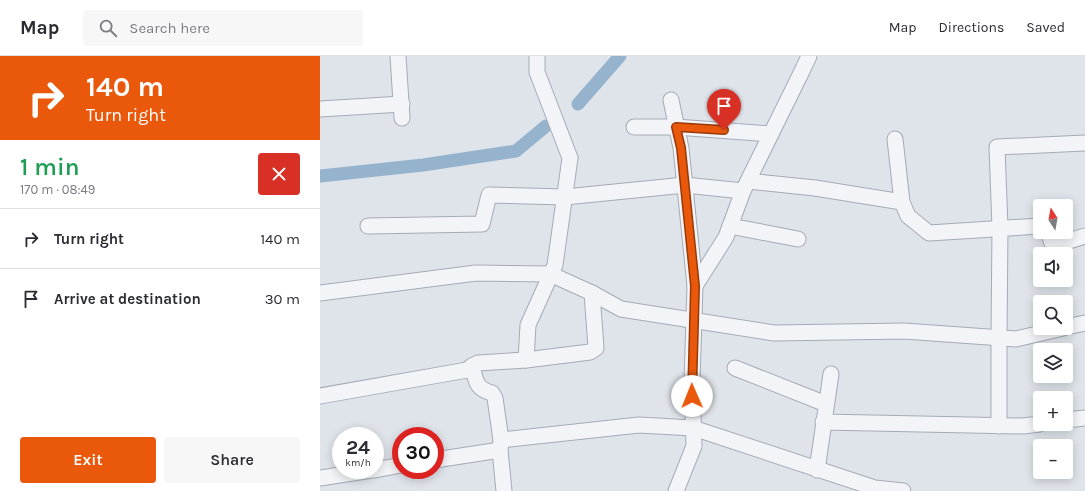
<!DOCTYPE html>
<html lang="en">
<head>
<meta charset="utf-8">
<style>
  :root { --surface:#fff; --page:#f7f7f7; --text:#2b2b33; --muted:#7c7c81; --line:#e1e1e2; --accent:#ea580c }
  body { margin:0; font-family:Karla,sans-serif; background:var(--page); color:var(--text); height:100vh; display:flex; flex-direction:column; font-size:15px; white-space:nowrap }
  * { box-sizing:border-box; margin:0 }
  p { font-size:13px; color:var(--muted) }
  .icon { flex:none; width:22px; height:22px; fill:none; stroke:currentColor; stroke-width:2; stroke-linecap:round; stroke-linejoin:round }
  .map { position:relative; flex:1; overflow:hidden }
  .sheet { display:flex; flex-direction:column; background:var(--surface); width:320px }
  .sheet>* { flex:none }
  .banner { background:#ea580c; color:#fff; overflow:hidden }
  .needle { width:26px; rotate:349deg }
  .controls { position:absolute; left:713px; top:143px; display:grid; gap:8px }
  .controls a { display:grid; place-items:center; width:40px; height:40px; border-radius:4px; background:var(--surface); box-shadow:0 2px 10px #0003; font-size:20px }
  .speed { position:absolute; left:12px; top:371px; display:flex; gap:8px; font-size:20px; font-weight:700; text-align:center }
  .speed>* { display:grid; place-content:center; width:52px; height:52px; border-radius:50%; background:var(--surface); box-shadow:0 2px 10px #0003; line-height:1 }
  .speed small { font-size:10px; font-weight:400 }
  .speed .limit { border:6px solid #d22; background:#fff; color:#111 }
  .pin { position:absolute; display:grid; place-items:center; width:34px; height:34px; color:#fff; margin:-41px -17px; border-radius:50% 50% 50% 0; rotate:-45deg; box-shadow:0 0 4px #0007 }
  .pin .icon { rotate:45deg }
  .me { position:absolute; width:44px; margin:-22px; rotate:359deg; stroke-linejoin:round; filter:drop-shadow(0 0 3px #0008) }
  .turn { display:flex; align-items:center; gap:14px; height:84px; padding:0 20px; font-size:18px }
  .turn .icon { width:52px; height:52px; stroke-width:2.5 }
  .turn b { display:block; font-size:28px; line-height:34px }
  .round { display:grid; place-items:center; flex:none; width:42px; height:42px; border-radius:4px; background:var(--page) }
  .headline { display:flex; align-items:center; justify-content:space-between; height:68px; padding:0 20px }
  h1 { font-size:24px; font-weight:600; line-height:30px; color:#1e9e55 }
  .primary-button { display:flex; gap:8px; margin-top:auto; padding:8px 20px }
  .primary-button a { flex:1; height:46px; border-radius:4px; background:var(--accent); color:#fff; font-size:16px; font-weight:600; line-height:46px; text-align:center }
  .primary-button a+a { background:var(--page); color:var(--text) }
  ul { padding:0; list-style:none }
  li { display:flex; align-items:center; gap:12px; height:60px; padding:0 20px; border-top:1px solid var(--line) }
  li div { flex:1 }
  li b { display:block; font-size:15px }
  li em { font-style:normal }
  header { display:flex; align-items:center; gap:24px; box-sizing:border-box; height:56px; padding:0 20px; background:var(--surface); border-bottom:1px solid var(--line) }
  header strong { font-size:19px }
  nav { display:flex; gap:22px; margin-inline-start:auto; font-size:14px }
  .search { width:280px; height:36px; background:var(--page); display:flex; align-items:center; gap:10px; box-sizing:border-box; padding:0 14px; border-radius:4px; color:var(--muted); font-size:15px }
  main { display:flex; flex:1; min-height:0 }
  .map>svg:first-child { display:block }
</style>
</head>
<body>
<header>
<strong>Map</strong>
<div class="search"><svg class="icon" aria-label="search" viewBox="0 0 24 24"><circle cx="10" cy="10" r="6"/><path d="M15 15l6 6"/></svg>Search here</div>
<nav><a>Map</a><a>Directions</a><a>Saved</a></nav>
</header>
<main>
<section class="sheet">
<div class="banner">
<div class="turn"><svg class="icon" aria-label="right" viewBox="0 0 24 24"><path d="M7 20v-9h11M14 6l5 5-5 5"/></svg><div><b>140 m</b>Turn right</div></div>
</div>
<div class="headline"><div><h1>1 min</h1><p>170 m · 08:49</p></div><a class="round" style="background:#d93025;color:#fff"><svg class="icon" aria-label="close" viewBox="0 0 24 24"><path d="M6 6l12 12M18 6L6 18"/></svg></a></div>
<ul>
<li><svg class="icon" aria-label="right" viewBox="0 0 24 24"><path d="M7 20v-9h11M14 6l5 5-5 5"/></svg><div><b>Turn right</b></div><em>140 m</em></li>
<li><svg class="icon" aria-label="arrive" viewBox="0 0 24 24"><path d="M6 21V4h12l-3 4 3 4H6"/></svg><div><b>Arrive at destination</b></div><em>30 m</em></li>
</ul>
<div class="primary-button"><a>Exit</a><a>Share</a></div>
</section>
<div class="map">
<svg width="765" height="435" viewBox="0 0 765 435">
  <rect width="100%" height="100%" fill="#dfe4ea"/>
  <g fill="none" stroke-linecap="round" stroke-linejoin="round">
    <g stroke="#96b3ce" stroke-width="13">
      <polyline points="258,48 300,0"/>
      <polyline points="0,120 103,109 196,95 226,70"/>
    </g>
    <g stroke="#a4abb5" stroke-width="17">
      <g id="street">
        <polyline points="78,0 82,62"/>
        <polyline points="351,44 361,92 375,230 372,325 374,390 356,435"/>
        <polyline points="0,53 82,48"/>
        <polyline points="314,71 356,71 451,78"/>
        <polyline points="575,83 582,146 588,160 609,177 720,170"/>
        <polyline points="428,125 495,132 582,146"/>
        <polyline points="48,170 162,168 169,139 245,141 365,129 423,135"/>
        <polyline points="410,170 478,183"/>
        <polyline points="728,176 733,190 765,180"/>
        <polyline points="375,230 406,181 423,135 483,13 489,0"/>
        <polyline points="0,237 156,217 230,218 272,237 301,253 454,277 584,275 696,283 743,272"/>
        <polyline points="746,271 765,267"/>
        <polyline points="206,304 208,269 235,209 250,102 217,16 217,0"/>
        <polyline points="415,312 506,348"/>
        <polyline points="0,340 147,314 152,310 158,307 206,304 270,296 276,292 272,237"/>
        <polyline points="746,364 765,362"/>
        <polyline points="503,366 703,370 720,368"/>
        <polyline points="679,370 679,282 680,172 677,91 765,87"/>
        <polyline points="181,384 319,369 373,372 555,432 583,435"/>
        <polyline points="180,394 184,435"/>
        <path d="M115 404 180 394 181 384 175 342 172 337C156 333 156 325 152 310"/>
        <polyline points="55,414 81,409"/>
        <polyline points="497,414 511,318"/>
        <polyline points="0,422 52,414"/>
      </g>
    </g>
    <use href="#street" stroke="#f2f4f8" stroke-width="15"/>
  </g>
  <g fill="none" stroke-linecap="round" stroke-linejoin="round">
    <g stroke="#983908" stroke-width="10">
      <polyline id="route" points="372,340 375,230 361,92 356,71 404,74"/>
    </g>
    <use href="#route" stroke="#ea580c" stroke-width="7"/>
  </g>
</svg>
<div class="controls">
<a><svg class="needle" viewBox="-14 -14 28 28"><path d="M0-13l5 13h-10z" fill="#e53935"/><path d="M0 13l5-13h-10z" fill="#7c7c81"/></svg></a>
<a><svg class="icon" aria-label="sound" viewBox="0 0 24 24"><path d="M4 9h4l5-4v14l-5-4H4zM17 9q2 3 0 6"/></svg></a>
<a><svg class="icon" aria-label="search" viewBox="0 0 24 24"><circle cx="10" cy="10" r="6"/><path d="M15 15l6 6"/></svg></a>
<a><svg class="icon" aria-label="layers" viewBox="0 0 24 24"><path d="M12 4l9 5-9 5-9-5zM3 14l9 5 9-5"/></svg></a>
<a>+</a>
<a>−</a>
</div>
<div class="speed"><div>24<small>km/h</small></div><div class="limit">30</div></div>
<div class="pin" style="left:404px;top:74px;background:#d93025"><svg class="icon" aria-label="arrive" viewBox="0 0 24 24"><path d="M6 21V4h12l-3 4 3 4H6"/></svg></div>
<svg class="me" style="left:372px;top:340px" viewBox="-20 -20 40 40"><circle r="19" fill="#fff"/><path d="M0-13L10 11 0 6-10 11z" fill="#ea580c"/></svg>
</div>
</main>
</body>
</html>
